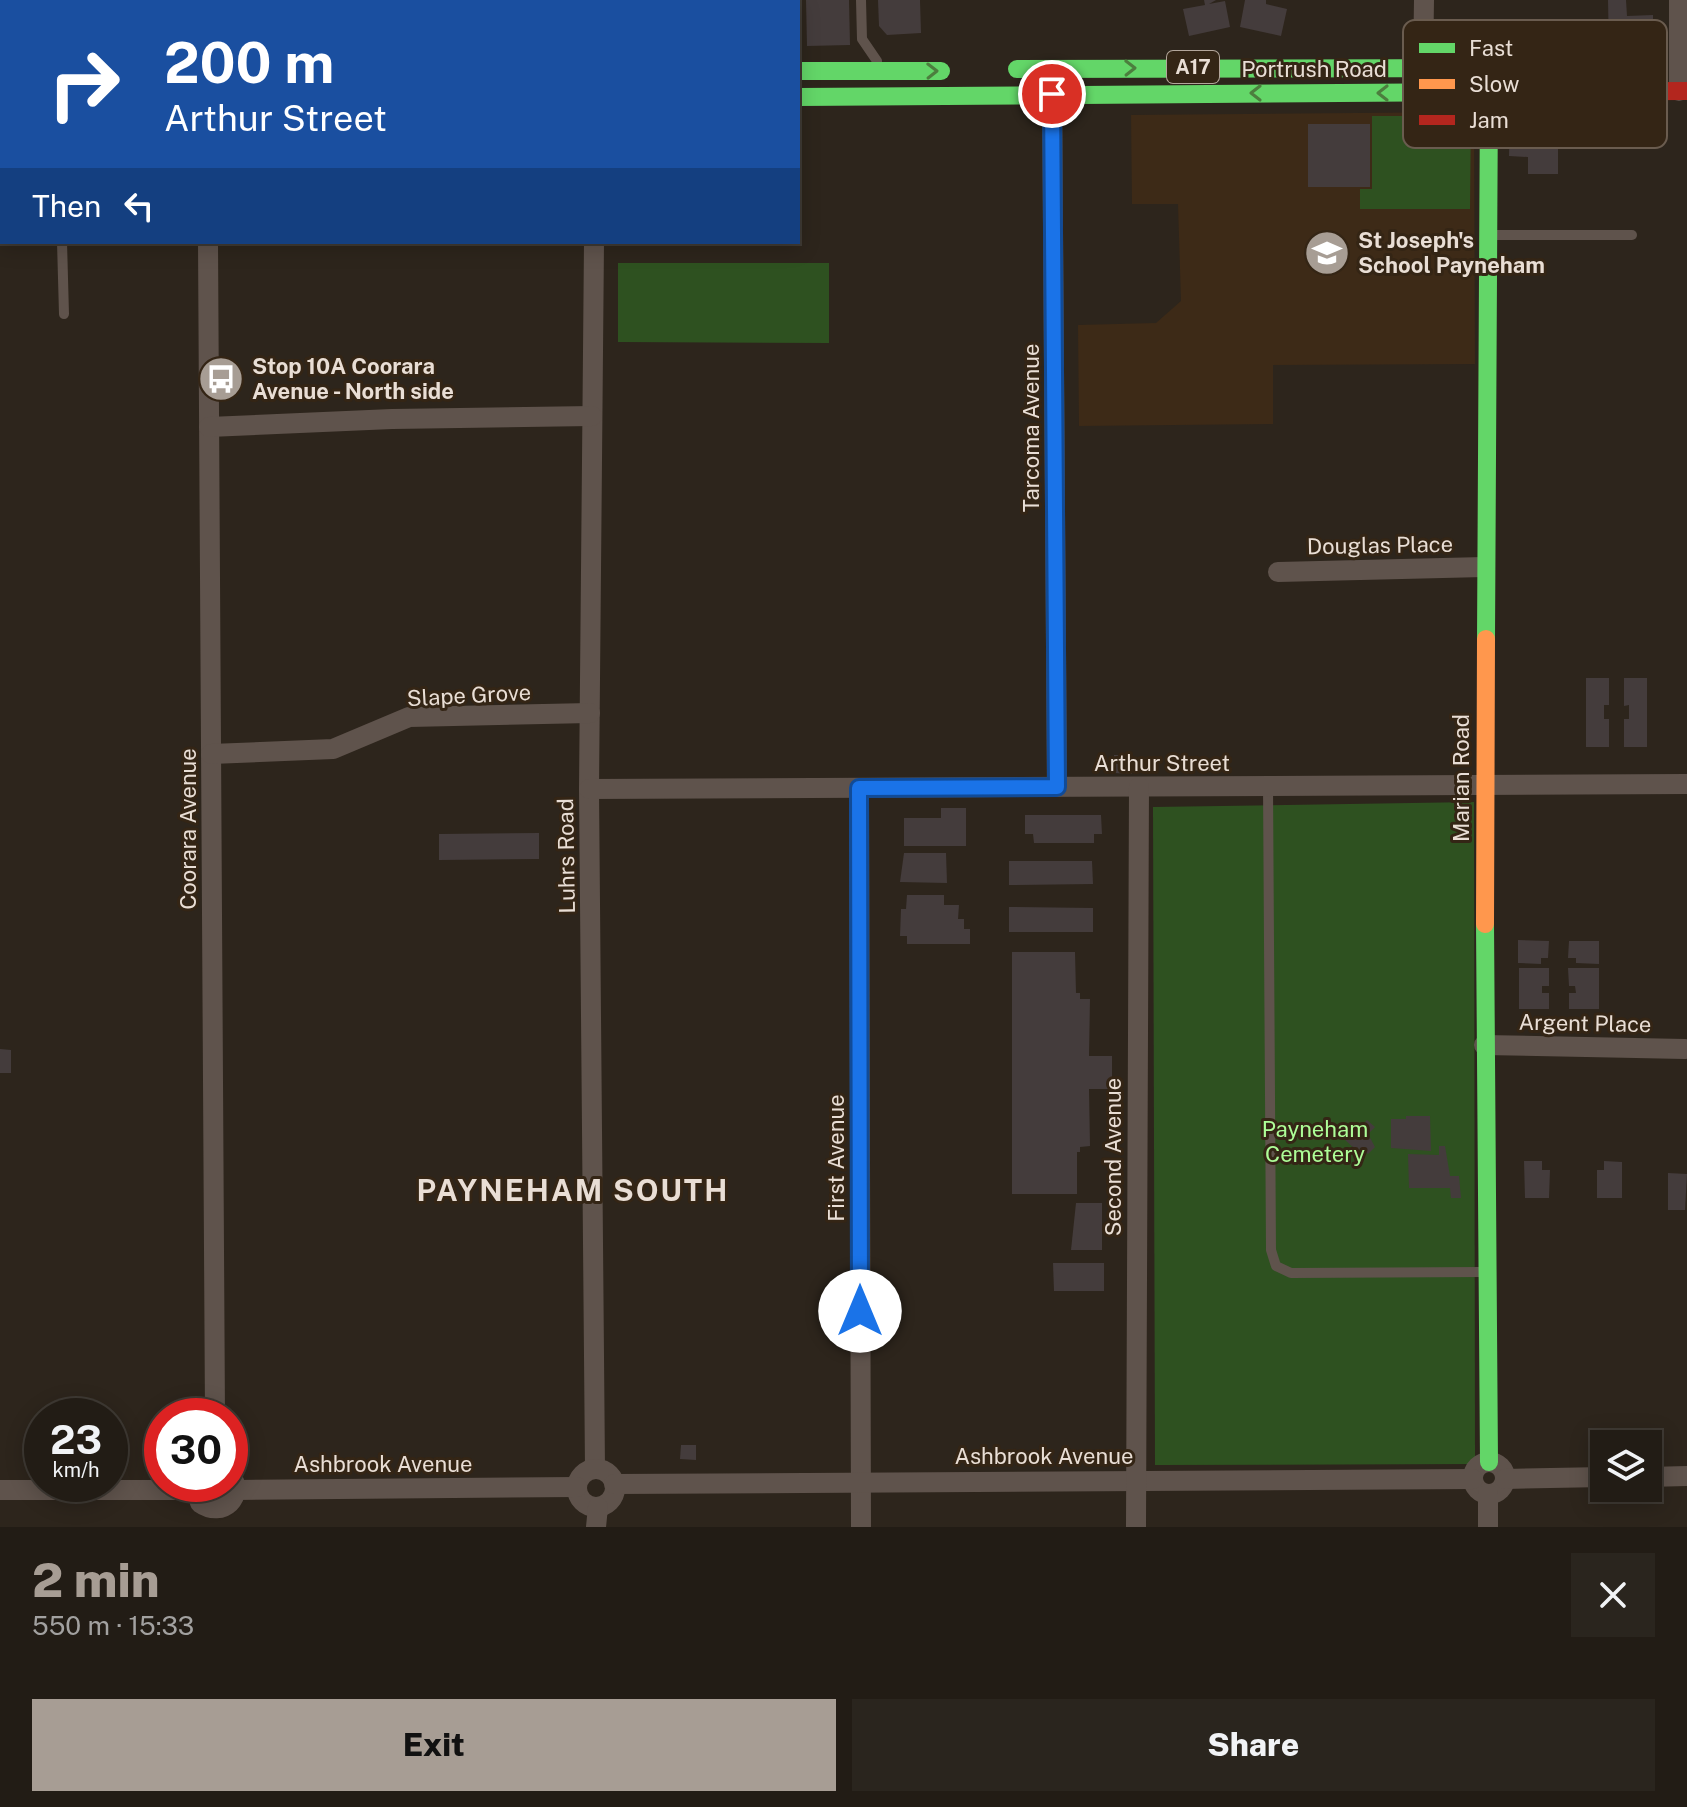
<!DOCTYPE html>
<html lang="en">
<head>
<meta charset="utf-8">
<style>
  :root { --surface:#221c15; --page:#2a251e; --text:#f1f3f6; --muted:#a2a1a0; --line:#3f3a34; --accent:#a79d94 }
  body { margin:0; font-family:"Public Sans",sans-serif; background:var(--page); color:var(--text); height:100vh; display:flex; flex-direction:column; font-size:30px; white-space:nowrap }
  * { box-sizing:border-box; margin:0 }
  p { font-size:26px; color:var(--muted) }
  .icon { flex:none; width:44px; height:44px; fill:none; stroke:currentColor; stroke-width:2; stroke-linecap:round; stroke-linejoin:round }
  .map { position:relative; height:1527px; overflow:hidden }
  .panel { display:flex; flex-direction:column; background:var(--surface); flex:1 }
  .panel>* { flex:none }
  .top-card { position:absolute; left:0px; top:0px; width:800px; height:244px; box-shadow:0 4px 20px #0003,0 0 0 2px var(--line); background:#1a4fa0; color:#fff; overflow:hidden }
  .controls { position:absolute; left:1590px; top:1430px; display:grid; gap:16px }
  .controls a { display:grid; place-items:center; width:72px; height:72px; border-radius:0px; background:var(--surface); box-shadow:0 4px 20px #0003,0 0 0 2px var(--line); font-size:40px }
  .speed { position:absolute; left:24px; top:1398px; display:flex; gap:16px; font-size:40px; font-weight:700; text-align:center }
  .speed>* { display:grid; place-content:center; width:104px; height:104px; border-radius:50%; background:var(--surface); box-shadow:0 4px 20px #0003,0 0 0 2px var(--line); line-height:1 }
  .speed small { font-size:20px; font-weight:400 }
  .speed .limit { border:12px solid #d22; background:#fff; color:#111 }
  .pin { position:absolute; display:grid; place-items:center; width:68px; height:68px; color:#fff; margin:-34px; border:4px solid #fff; border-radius:50%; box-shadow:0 2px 8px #0007 }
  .me { position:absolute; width:88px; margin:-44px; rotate:0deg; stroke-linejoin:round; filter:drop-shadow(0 0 6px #0008) }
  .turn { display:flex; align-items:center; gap:28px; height:168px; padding:0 32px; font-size:36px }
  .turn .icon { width:104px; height:104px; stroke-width:2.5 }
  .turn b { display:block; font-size:56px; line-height:68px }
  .then { display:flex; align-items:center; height:76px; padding:0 32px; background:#0003; gap:16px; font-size:30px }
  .round { display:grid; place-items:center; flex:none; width:84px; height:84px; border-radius:0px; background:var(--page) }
  .overview { display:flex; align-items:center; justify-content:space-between; height:136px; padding:0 32px }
  h1 { font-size:48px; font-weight:800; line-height:60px; color:var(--accent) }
  .primary-button { display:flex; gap:16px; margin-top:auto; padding:16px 32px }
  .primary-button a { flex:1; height:92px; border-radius:0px; background:var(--accent); color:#111; font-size:32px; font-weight:800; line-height:92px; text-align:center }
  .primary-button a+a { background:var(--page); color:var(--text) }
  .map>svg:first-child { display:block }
</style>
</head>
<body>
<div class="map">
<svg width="1687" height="1527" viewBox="0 0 1687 1527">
  <rect width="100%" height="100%" fill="#2d251c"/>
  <polygon fill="#3d2a17" points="1474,112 1475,364 1273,365 1273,424 1079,426 1078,325 1156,323 1181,301 1178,204 1132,204 1131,115"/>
  <g fill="#2e5120">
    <polygon points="1372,116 1471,116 1470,209 1360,209 1360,189 1372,189"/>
    <polygon points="618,263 829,263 829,343 618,342"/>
    <polygon points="1474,802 1475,1464 1155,1465 1153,807"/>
  </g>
  <g fill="#443c3c">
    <polygon points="806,0 849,0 850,45 807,46"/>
    <polygon points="878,0 920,0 921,33 887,35 879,26"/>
    <polygon points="1204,0 1216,0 1209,4 1225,1 1230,27 1189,36 1183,9 1205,5"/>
    <polygon points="1245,0 1266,0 1266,4 1287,9 1281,36 1240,27"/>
    <polygon points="1608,0 1626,0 1627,16 1653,15 1653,44 1648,49 1609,50"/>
    <polygon points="1510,118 1558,118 1558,174 1528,174 1528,157 1509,156"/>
    <rect x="1308" y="124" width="62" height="63"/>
    <polygon points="1586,678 1609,678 1609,705 1604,705 1604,719 1609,719 1609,747 1586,747"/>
    <polygon points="1624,678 1647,678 1647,747 1624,747 1624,719 1629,719 1629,705 1624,706"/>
    <polygon points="1114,755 1132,755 1132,774 1114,773"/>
    <polygon points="941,808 966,808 966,846 904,846 904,818 941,818"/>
    <polygon points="1025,815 1101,815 1102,834 1094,834 1094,843 1034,843 1033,834 1025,834"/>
    <polygon points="539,833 539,859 439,860 439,834"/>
    <polygon points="904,853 946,853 947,883 900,882"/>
    <polygon points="1009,861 1092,861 1093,884 1009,885"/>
    <polygon points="907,895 944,895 944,905 959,905 958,919 964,919 964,929 970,929 970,944 907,944 907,936 900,936 901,909 906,909"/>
    <polygon points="1009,907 1093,908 1093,932 1009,932"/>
    <polygon points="1518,940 1549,941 1548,958 1541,958 1541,964 1518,963"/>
    <polygon points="1569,941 1599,941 1599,964 1576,963 1576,958 1568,958"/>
    <polygon points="1012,952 1075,952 1076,993 1080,993 1080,999 1090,999 1089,1056 1112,1056 1112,1089 1089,1089 1090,1146 1080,1147 1080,1152 1077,1152 1077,1194 1012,1194"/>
    <polygon points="1519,968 1549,968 1549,986 1542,986 1542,993 1549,993 1549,1009 1519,1009"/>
    <polygon points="1568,968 1599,968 1599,1009 1569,1009 1569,993 1576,993 1575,986 1569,986"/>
    <polygon points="0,1049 11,1050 11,1073 0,1073"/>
    <polygon points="1406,1116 1430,1116 1431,1151 1391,1148 1391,1119 1406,1119"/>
    <polygon points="1367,1120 1375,1127 1368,1134 1375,1147 1368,1154 1361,1148 1358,1152 1343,1138 1357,1123 1361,1126"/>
    <polygon points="1439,1146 1445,1146 1450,1176 1459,1176 1461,1198 1451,1198 1450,1188 1409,1188 1408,1154 1439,1155"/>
    <polygon points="1524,1161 1542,1161 1542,1170 1550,1170 1549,1198 1525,1198"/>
    <polygon points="1604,1161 1622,1162 1622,1198 1597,1198 1597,1170 1604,1170"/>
    <polygon points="1668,1173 1687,1174 1685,1210 1668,1210"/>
    <polygon points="1076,1203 1102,1203 1102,1250 1071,1250"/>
    <polygon points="1053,1263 1104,1263 1104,1291 1054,1291"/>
    <polygon points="681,1445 696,1445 696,1460 680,1459"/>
  </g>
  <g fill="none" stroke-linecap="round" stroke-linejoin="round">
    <g stroke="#5f534c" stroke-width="10">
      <polyline points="795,0 795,2"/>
      <polyline points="861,0 862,39 877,61"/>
      <polyline points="1489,235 1632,235"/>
      <polyline points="62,242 64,314"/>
      <polyline points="1268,786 1271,1250 1276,1266 1291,1273 1483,1272"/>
    </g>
    <g stroke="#5f534c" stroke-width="20">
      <polyline points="199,0 199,2"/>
      <polyline points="550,0 550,2"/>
      <polyline points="1679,0 1679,91"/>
      <polyline points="1423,67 1424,0"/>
      <polyline points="1052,87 1057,787"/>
      <polyline points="208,242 215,1416"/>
      <polyline points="594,242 589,789 595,1469"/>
      <polyline points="209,427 392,419 592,416"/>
      <polyline points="1278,572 1484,567"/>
      <polyline points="211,754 333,749 409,717 590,713"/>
      <polyline points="859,788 861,1527"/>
      <polyline points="589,789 1687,784"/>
      <polyline points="1484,1045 1685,1049"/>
      <circle cx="1489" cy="1478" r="16"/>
      <circle cx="596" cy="1488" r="19"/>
      <polyline points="1648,1477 1687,1476"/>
      <polyline points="1505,1479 1604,1477"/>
      <path d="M196 1484 200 1503C223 1519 246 1496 230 1474"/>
      <polyline points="614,1484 1473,1479"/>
      <polyline points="0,1490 196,1490"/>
      <polyline points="236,1490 577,1487"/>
      <polyline points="1488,1494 1488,1527"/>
      <polyline points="596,1527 598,1507"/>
      <polyline points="1136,1527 1139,787"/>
    </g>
    <g stroke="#63d668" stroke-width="18">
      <polyline points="1017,69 1581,68"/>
      <polyline points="798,71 941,71"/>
      <polyline points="798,97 1481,92"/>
      <polyline points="1486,639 1489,93"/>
      <polyline points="1485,924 1489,1462"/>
    </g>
    <polyline stroke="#ff974d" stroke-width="18" points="1485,924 1486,639"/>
    <g stroke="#b3261e" stroke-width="18">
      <polyline points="1481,92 1687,91"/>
      <polyline points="0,104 2,104"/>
    </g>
  </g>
  <defs><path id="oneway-chevron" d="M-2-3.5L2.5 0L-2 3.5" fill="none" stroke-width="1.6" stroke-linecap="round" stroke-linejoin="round" transform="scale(2)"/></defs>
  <g stroke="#4c7e3e">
    <use href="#oneway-chevron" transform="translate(1130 68) rotate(-1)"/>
    <use href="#oneway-chevron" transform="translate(932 71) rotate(-1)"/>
    <use href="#oneway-chevron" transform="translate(1256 93) rotate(180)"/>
    <use href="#oneway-chevron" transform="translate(1383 93) rotate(-180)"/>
  </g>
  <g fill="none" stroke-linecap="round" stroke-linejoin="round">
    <g stroke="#114b97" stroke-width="20">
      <polyline id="route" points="860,1311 859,788 1057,787 1052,94"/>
    </g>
    <use href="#route" stroke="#1a73e8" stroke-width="14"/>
  </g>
  <defs>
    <g id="school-disc" transform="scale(2.3)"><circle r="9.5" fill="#a79d94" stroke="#342515"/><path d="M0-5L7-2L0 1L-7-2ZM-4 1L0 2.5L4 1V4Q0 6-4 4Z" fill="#fff"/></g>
    <g id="bus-disc" transform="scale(2.3)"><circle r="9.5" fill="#a79d94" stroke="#342515"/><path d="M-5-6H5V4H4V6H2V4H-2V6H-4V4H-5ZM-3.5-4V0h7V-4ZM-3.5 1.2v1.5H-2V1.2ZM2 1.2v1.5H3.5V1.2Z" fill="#fff"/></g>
  </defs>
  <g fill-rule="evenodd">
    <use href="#school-disc" x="1327" y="253"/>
    <use href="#bus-disc" x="221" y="379"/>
  </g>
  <g text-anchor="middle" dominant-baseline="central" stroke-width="6" stroke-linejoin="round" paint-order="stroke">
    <rect fill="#342515" stroke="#b3a69b" stroke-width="2" x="1167" y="51" width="52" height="32" rx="6"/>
    <g font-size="20" font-weight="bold" fill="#e9ded5">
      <text x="1193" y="67">A17</text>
    </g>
    <g font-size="22" fill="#e9ded5" stroke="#342515">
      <text x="1314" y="69">Portrush Road</text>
      <text transform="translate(1031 428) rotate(-90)">Tarcoma Avenue</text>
      <text transform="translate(1380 545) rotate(-1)">Douglas Place</text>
      <text transform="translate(469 695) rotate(-3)">Slape Grove</text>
      <text x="1162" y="763">Arthur Street</text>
      <text transform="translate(1461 778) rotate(-90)">Marian Road</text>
      <text transform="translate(188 829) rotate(-90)">Coorara Avenue</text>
      <text transform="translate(566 856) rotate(-91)">Luhrs Road</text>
      <text transform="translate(1585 1023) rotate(1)">Argent Place</text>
      <text transform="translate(1113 1157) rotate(-90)">Second Avenue</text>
      <text transform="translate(836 1158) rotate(-90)">First Avenue</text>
      <text x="1044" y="1456">Ashbrook Avenue</text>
      <text x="383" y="1464">Ashbrook Avenue</text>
    </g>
    <g font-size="22" font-weight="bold" fill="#e9ded5" stroke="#342515" text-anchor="start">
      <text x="1358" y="240">St Joseph's<tspan x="1358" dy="25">School Payneham</tspan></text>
      <text x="252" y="366">Stop 10A Coorara<tspan x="252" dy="25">Avenue - North side</tspan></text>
    </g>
    <g font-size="22" fill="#adfd97" stroke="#342515">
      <text x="1315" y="1129">Payneham<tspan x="1315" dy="25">Cemetery</tspan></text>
    </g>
    <g font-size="30" font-weight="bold" letter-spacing="2" fill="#e9ded5" stroke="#342515">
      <text x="573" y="1190">PAYNEHAM SOUTH</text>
    </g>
  </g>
  <rect x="1403" y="20" width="264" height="128" rx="12" fill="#342515" stroke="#6a5c4f" stroke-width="2"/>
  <rect x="1419" y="43" width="36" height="10" fill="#63d668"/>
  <rect x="1419" y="79" width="36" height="10" fill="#ff974d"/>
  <rect x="1419" y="115" width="36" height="10" fill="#b3261e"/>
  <g font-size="22" fill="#e9ded5">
    <text x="1469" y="56">Fast</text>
    <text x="1469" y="92">Slow</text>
    <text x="1469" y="128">Jam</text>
  </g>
</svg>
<div class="controls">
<a><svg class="icon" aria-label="layers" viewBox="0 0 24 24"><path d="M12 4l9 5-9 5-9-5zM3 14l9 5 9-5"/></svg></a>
</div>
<div class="speed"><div>23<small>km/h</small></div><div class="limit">30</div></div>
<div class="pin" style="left:1052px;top:94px;background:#d93025"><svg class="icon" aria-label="arrive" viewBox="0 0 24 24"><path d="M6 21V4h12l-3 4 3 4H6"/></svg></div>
<svg class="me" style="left:860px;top:1311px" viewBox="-20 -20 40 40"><circle r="19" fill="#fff"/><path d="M0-13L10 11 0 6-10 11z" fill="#1a73e8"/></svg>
<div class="top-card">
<div class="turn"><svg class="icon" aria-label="right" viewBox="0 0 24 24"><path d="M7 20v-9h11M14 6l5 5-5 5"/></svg><div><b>200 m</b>Arthur Street</div></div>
<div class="then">Then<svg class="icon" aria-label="left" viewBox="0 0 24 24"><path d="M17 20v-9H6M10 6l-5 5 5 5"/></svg></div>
</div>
</div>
<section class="panel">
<div class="overview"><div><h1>2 min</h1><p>550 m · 15:33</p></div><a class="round"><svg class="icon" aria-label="close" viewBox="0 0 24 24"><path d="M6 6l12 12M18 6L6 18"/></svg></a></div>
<div class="primary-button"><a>Exit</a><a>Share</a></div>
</section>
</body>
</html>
